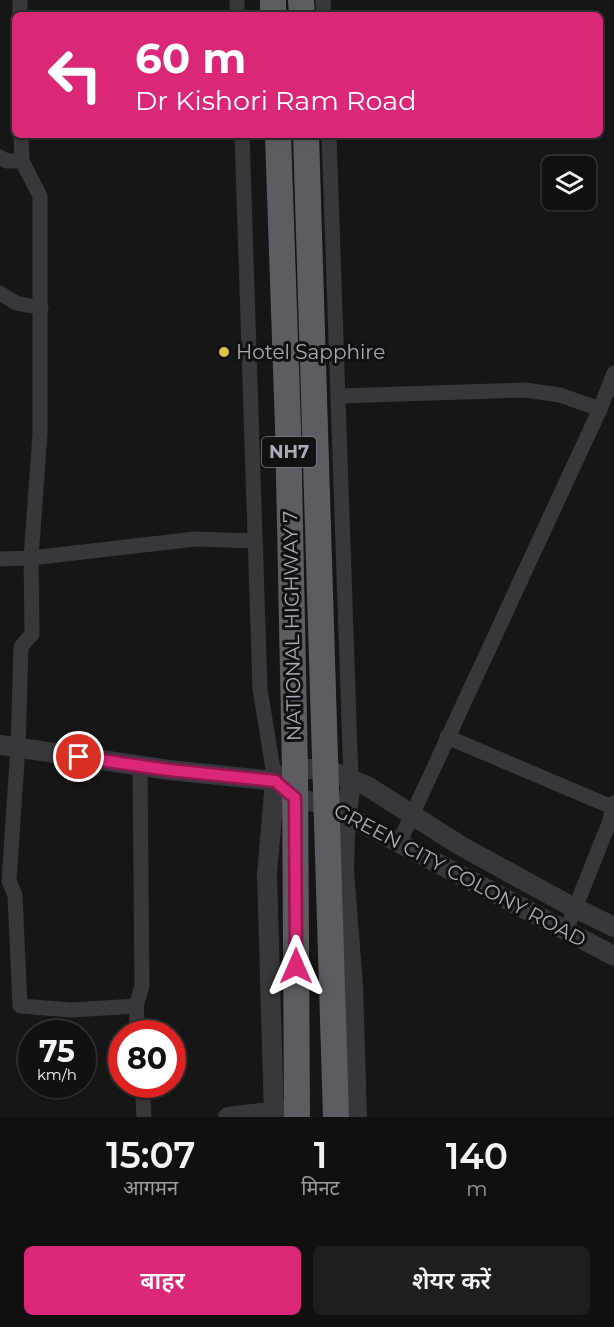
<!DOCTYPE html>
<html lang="hi">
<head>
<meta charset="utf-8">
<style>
  :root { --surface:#101011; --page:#1e1e1f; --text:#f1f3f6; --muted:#9c9d9f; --line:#303031; --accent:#db2777 }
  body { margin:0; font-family:Montserrat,"Noto Sans Devanagari",sans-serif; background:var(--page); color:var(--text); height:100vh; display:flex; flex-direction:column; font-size:22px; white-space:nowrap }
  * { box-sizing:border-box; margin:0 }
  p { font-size:20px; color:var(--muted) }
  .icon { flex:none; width:33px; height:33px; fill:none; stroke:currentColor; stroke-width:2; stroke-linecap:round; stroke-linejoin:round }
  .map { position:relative; height:1117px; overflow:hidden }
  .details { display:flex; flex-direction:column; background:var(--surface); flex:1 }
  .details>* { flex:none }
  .guide { position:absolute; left:12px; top:12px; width:591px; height:126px; border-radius:9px; box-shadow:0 2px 4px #0004,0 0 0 2px var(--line); background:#db2777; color:#fff; overflow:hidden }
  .fabs { position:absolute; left:542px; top:156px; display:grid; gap:12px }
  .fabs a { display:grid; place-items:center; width:54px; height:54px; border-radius:9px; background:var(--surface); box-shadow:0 2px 4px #0004,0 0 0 2px var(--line); font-size:30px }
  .speed { position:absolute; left:18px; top:1020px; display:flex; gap:12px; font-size:30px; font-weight:700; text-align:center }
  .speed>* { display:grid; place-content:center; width:78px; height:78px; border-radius:50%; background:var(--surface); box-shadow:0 2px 4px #0004,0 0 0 2px var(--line); line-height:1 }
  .speed small { font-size:15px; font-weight:400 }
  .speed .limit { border:9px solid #d22; background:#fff; color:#111 }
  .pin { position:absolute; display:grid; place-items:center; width:51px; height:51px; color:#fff; margin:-26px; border:3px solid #fff; border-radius:50%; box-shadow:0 2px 6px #0007 }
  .me { position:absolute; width:66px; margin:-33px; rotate:0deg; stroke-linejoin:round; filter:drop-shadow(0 0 4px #0008) }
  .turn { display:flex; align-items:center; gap:21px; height:126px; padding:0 24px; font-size:27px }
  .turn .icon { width:78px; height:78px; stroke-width:2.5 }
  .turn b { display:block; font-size:42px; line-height:51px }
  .eta { display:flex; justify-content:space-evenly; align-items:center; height:102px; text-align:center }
  .eta b { font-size:36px; font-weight:600; line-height:42px }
  .primary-button { display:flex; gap:12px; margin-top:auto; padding:12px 24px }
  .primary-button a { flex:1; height:69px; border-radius:9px; background:var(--accent); color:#fff; font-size:24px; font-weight:600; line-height:69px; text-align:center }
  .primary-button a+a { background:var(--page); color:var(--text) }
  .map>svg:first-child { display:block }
</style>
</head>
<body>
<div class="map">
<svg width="614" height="1117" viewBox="0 0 614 1117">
  <rect width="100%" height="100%" fill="#161617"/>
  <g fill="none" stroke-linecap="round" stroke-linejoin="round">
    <g stroke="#37373c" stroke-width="15">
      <polyline points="20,0 20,15"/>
      <polyline points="237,0 237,15"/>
      <polyline points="323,0 324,15"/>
      <polyline points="21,135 22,161 40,196 40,434 31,558 32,634 21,647 18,747 9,881 15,895 20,1006 72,1010 136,1006"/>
      <polyline points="242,135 260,689 275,781"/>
      <polyline points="329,135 351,779"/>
      <polyline points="0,157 7,161 22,161"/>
      <polyline points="0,293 16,303 41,308"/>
      <polyline points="339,396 525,390 560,395 600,409"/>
      <polyline points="0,559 31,558 195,539 254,541"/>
      <polyline points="447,737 612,807"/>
      <polyline points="399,843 600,409 614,373"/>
      <polyline points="566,931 609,823 614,803"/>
      <polyline points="138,1034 136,1006 142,986 140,766"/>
      <polyline points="142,1084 144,1117"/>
    </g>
    <g stroke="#37373c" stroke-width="20">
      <polyline points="0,745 169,770 275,781"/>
      <polyline points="351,779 345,834 344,870 353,986 357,1117"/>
      <polyline points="275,781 295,769 326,769 367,786 461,846 565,903 614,927"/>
      <polyline points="286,791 295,798 327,805 614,956"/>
      <polyline points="228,1117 285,1110"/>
      <polyline points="274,1117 267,874 275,781"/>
    </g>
    <g stroke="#5c5c63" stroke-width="26">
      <polyline points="273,0 273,15"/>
      <polyline points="301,0 302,15"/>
      <polyline points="278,135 288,427 295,769 297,1117"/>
      <polyline points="306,135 336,1117"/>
    </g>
  </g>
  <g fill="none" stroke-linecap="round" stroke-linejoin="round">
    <g stroke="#8e194d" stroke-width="15">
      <polyline id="route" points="79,757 169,770 275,781 295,798 296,966"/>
    </g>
    <use href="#route" stroke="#db2777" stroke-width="10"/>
  </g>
  <circle fill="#dbc249" stroke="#111112" stroke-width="2" cx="224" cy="352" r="6"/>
  <g text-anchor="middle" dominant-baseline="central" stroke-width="6" stroke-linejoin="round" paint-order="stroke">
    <rect fill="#111112" stroke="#7b7d85" stroke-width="1.5" x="262" y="437" width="54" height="30" rx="4.5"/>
    <g font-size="18" font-weight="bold" fill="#a9abb6">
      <text x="289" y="452">NH7</text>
    </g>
    <g font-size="20" fill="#a9abb6" stroke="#111112" text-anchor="start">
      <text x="236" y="352">Hotel Sapphire</text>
    </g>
    <g font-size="20" fill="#a9abb6" stroke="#111112">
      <text transform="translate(292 626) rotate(-91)">NATIONAL HIGHWAY 7</text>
      <text transform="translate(460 875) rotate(28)">GREEN CITY COLONY ROAD</text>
    </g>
  </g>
</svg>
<div class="fabs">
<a><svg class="icon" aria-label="layers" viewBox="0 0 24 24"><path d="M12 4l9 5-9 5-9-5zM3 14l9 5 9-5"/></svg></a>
</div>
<div class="speed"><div>75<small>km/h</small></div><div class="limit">80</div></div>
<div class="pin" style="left:79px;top:757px;background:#d93025"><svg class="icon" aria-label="arrive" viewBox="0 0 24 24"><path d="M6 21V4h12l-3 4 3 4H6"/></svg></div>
<svg class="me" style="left:296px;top:966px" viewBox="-20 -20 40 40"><path d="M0-17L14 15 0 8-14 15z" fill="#db2777" stroke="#fff" stroke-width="4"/></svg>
<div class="guide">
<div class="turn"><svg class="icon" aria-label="left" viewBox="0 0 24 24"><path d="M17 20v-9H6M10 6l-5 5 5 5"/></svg><div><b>60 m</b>Dr Kishori Ram Road</div></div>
</div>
</div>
<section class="details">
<div class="eta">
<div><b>15:07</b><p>आगमन</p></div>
<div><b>1</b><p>मिनट</p></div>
<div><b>140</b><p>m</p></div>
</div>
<div class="primary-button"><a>बाहर</a><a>शेयर करें</a></div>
</section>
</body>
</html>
